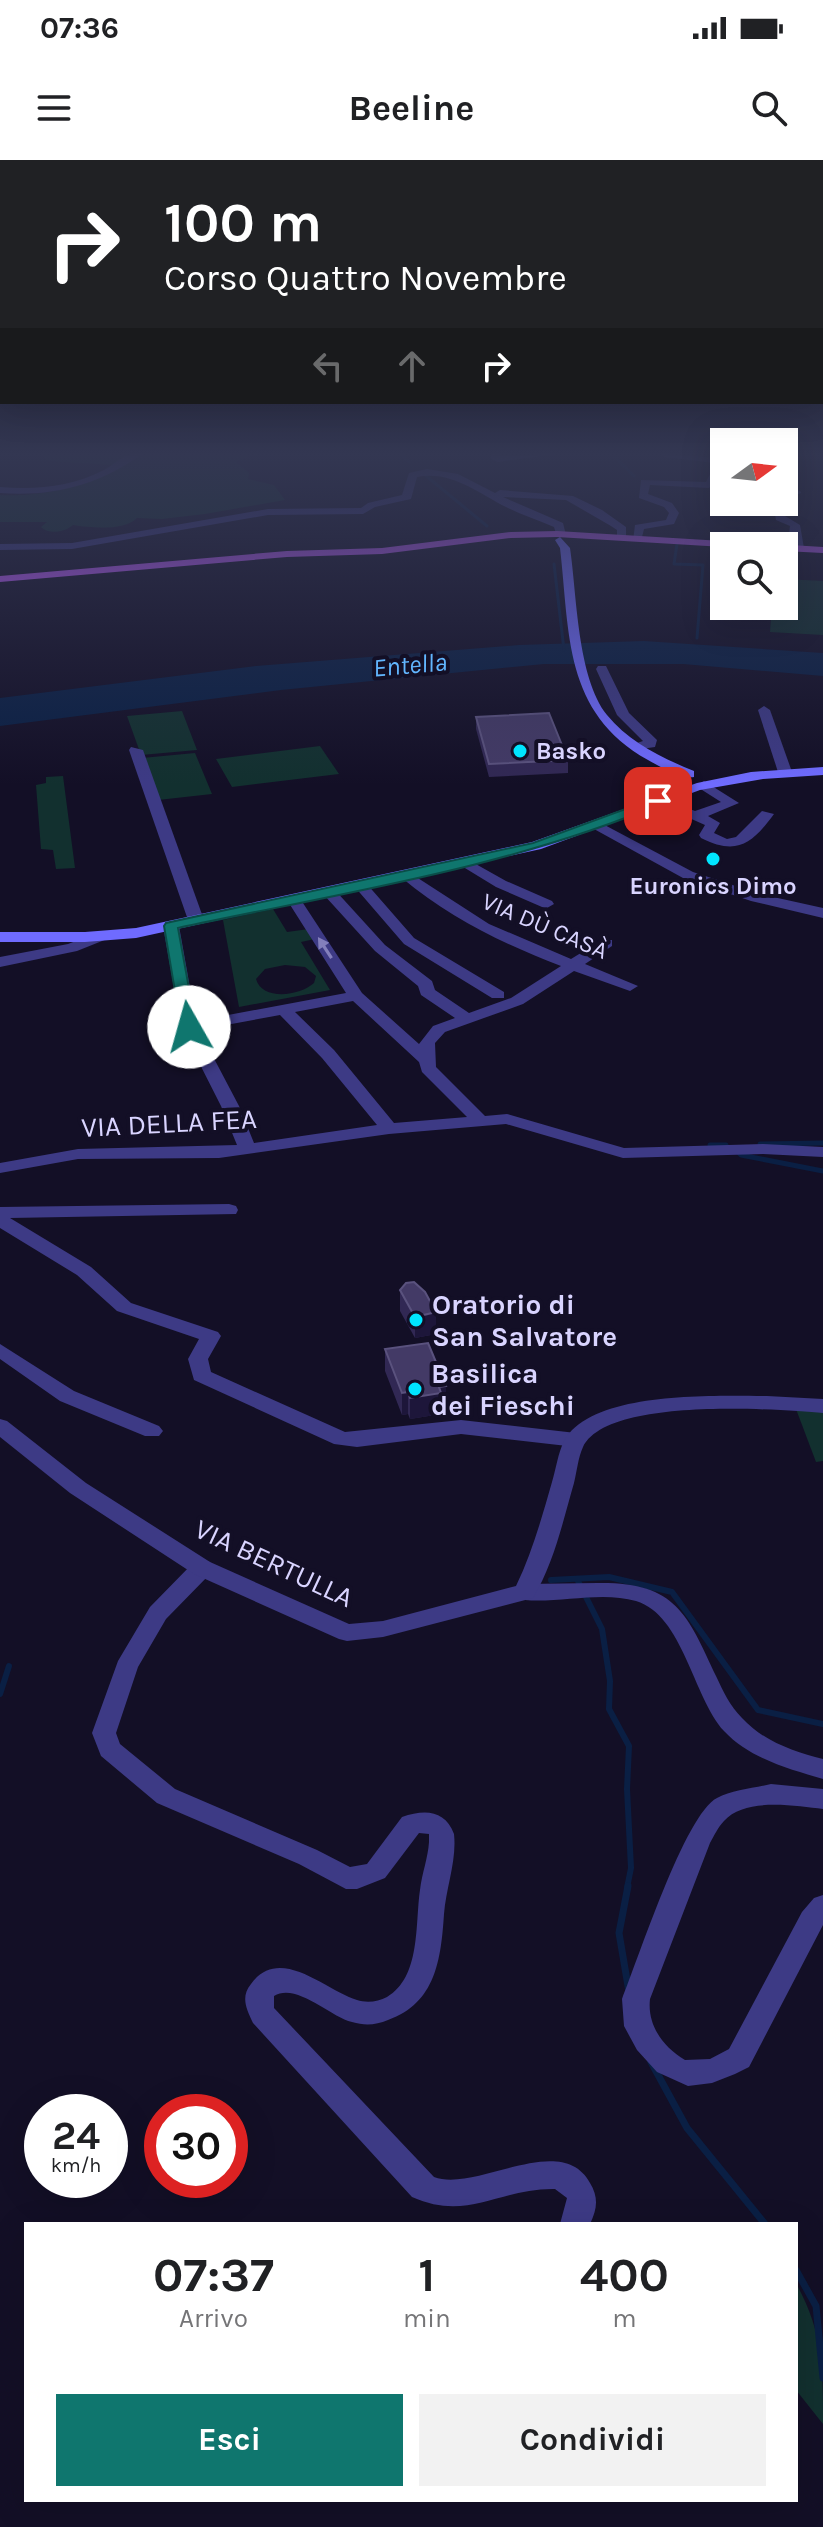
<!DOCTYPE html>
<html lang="it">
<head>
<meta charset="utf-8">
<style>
  :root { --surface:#fff; --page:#f2f2f2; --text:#202124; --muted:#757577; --accent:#0f766e }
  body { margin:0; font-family:Karla,sans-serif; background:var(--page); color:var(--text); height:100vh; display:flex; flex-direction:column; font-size:30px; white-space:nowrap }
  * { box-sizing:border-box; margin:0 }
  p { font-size:26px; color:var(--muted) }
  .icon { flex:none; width:44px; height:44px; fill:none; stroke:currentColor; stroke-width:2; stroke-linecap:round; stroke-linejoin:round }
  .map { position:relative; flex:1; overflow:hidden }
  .side { position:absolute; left:24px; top:2062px; width:774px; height:280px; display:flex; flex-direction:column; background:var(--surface); border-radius:0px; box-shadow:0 8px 32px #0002 }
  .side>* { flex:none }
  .guide { position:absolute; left:0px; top:0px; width:824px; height:244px; box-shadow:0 8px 32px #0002; background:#202124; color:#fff; overflow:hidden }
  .needle { width:52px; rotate:75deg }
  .controls { position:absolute; left:710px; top:268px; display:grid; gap:16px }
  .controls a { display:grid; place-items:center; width:88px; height:88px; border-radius:0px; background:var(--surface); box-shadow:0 8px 32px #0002; font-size:40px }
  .speed { position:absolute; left:24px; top:1934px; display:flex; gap:16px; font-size:40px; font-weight:700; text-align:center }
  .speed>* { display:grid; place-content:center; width:104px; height:104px; border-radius:50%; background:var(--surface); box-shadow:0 8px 32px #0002; line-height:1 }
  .speed small { font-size:20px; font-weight:400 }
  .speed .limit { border:12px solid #d22; background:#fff; color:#111 }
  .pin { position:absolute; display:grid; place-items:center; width:68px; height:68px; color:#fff; margin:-34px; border-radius:16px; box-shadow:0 4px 12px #0006 }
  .me { position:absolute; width:88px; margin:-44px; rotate:353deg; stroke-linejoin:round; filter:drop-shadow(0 0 6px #0008) }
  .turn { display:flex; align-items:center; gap:28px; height:168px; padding:0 32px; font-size:36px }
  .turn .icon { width:104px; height:104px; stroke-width:2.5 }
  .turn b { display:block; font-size:56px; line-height:68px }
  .lanes { display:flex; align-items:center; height:76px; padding:0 32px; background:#0003; justify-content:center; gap:40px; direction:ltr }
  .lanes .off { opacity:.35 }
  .eta { display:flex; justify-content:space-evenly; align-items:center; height:136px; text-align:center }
  .eta b { font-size:48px; font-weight:700; line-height:56px }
  .cta { display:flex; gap:16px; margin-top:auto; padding:16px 32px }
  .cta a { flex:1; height:92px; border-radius:0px; background:var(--accent); color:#fff; font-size:32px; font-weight:700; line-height:92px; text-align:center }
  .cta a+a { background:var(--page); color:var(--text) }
  .status { display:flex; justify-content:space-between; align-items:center; height:56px; padding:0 40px; background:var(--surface); direction:ltr }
  .status svg { height:22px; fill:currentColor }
  header { display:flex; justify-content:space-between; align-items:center; height:104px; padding:0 32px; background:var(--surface); font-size:36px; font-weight:700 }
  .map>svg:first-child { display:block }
</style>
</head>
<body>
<div class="status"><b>07:36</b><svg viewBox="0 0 49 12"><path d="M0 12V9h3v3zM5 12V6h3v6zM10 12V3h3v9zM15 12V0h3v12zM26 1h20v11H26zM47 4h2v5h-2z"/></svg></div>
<header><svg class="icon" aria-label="menu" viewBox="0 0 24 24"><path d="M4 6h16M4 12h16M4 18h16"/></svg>Beeline<svg class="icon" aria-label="search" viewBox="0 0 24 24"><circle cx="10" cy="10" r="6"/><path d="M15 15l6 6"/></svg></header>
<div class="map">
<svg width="823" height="2367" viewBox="0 0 823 2367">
  <rect width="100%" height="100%" fill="#130f26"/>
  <g fill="#12302f" fill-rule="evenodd">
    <polygon points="38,294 132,294 112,305 50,301"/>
    <path d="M141 294H253L236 302 249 313 248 319 274 325 285 340 205 354 162 359 137 358C125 371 91 368 73 365 65 372 49 375 41 367L47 362H0V335C36 337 77 329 110 313 121 308 128 298 141 294Z"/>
    <polygon points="784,419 823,421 823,475 770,472 772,446 784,446"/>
    <polygon points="182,551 197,590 141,595 127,556"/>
    <polygon points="320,586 339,614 232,627 216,599"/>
    <polygon points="195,593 212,634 158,640 142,598"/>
    <polygon points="63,616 75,708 56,709 53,690 41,689 36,625 46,623 46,617"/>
    <path d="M273 749 287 772 309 769 315 779 301 782 330 830 239 847 223 760ZM285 805 305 807 316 816 314 823C300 836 262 841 256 819L265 809Z"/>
    <polygon points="796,1249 823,1252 823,1301 816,1302"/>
    <path d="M796 2123C823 2173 823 2206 823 2264L796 2230Z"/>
  </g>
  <polygon fill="#0a1f44" points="644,481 823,493 823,516 683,504 544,504 281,530 0,566 0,538 256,506 519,485"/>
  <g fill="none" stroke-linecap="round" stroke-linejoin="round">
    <g stroke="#0a1f44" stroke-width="3">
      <polyline points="401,294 409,302"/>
      <polyline points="612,294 634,316"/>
      <polyline points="425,315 487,366"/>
      <polyline points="677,384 674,404 703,405 697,478"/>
      <polyline points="554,404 564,490"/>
    </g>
    <g stroke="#0a1f44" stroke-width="5">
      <polyline points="760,984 823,983"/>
      <polyline points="710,985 726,985"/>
      <polyline points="736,990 741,995 823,1011"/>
    </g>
    <g stroke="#0a1f44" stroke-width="6">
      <polyline points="577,1419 602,1469 610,1521 609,1549 629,1586 627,1629 631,1708 627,1728"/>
      <polyline points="551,1420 609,1417 672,1432 758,1550 823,1564"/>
      <polyline points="0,1534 9,1506"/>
    </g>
    <g stroke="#0a1f44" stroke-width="7">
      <polyline points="628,1726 619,1773 629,1832"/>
      <polyline points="651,1902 687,1968 765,2064"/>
      <polyline points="796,2110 816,2146 823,2218"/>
    </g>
    <g fill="#3d3a85" fill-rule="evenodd">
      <polygon points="491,294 501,294 500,296 556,294 498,302 491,299"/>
      <polygon points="660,294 724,298 724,304 665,297"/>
      <path d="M427 309 458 314 495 333 500 330 573 336 602 350 626 367V378L617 380V370L611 366 566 340 503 337 563 363 566 375 557 377 554 367C538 360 522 355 506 347 478 333 451 310 417 317L411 339 375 347 363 354 268 355 72 389 0 390V384L72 383 268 349 361 348 368 343 402 335 409 313Z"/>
      <polygon points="724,311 724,317 718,318 709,328 650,325 648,334 672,343 679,353 674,364 644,369 641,381 633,381 635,365 666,360 669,353 664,347 639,338 641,320 706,322 710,314"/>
      <polygon points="784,324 800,331 801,333 784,340 784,334 787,333 784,331"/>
      <polygon points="744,342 783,345 785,356 800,365 804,388 796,388 789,374 790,366 776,360 774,349"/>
      <polygon points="598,506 606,506 629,553 657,580 655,587 634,590 634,584 643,581 617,555 596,509"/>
      <polygon points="764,546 770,550 792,612 790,615 778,612 758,550"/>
      <polygon points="131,587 143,590 204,760 201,763 191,763 188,760 129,590"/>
      <path d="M704 621 739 643 708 656 720 663 714 673 727 679 736 677 762 651 774 654C752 684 737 696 701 678L699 675 705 665 651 641 658 637 695 651 721 642 699 628 697 625Z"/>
      <polygon points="465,698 506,721 552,741 554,744 547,748 542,747 496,727 460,705 460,699"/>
      <path d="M407 711 489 764 571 799 602 780H612V786L585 804 638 826 630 831 574 811 523 844 445 872 435 883 436 907 485 956 507 954 624 988 763 984 823 987V997L763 994 623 998 506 964 389 974 219 998 78 999 0 1013V1003L78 989 237 985 221 946 181 867 163 766 166 763 171 761 179 766 196 861 346 833 287 740 294 736 299 737 362 833 419 884 433 866 455 858 421 835 418 826 375 791 324 735V729H334L385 785 432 821 435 830 469 853 511 838 561 806C503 784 450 758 402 718L400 715ZM353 841 419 902 422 912 467 957 394 963 334 890 295 852ZM280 855 322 898 377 965 254 983 239 946 199 870Z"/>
      <polygon points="361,722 366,723 414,778 504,832 504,838 492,838 404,784 354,726"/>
      <polygon points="229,1044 236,1046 238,1050 236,1054 10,1058 91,1107 131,1143 218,1172 221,1176 208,1199 211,1212 345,1272 461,1260 576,1273 583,1275 587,1280 583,1285 576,1287 461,1274 357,1287 334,1284 194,1220 188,1199 199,1179 117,1151 77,1115 0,1068 0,1047"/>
      <polygon points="0,1184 74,1231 159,1266 163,1271 159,1276 145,1276 60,1241 0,1199"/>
      <path d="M202 1400 210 1402 213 1408 210 1414 166 1459 138 1507 116 1573 120 1584 175 1629 317 1690 350 1707 367 1704 402 1657C425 1649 445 1650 454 1674 457 1700 446 1728 444 1754 441 1799 436 1843 388 1860 376 1865 365 1866 352 1862 329 1856 296 1822 274 1836V1848L434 2017C476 2033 561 1970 590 2023 599 2038 597 2049 590 2064H560L567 2038 555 2029C499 2028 468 2062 412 2037L253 1863C247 1850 240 1837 251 1824 280 1784 326 1831 357 1840 366 1843 378 1842 387 1837 421 1817 415 1764 420 1730 422 1713 428 1698 429 1682V1674L419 1673 385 1718 357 1729H346L299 1704 157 1643 101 1596 92 1573 118 1501 150 1447 194 1402Z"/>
      <path d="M598 1423C675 1422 687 1453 716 1516 723 1531 730 1546 742 1558 763 1581 794 1592 823 1599V1619C788 1609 749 1598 724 1571 693 1537 683 1455 636 1441 602 1431 560 1443 525 1440L517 1438 514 1432 517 1426 525 1424Z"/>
      <path d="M771 1624 823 1629V1649C795 1646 745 1637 724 1661 718 1667 714 1676 710 1683L650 1839C647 1865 663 1887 685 1900L710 1899 729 1889 802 1752 814 1738 823 1735V1765L749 1907 735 1914 712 1923 688 1926 657 1912 637 1890 624 1866 622 1839C638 1800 685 1654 717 1638 732 1630 754 1628 771 1624Z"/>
    </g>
    <g fill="#3d3a85" fill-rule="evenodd">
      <path d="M130 294H142C99 325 54 337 0 333V327C36 330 71 327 104 310 113 305 119 298 130 294Z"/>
      <polygon points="599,662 693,712 760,734 823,748 823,758 751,741 683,718 594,669 594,663"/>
      <polygon points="102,771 107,773 107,779 77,791 0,807 0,797 68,784"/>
      <path d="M767 1236 823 1239V1253C775 1249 607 1237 583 1287 578 1298 577 1311 574 1323 563 1361 554 1403 533 1438L383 1477 347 1481 339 1479 194 1414 70 1333 0 1277V1259L7 1261 86 1323 210 1402 349 1464 383 1461 516 1426C532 1393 542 1357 552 1322 556 1309 558 1293 564 1281 592 1230 717 1236 767 1236Z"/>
    </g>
    <g fill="#6f6bff" fill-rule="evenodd">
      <path d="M560 377 570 388C577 435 577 517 607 555 629 582 662 598 694 611V617C679 619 661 607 648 600 563 552 570 474 560 388L555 380Z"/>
      <polygon points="823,607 823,615 763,619 700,630 541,689 136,778 85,782 0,782 0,772 85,772 136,768 532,682 697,623 751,612"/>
    </g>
    <polygon fill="#c25bff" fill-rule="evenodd" points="557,371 823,387 823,393 784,391 784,386 724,387 557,377 511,378 382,394 287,397 0,422 0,416 287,391 382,388 511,372"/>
  </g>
  <g fill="#312854">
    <polygon points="476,557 568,600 568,613 489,617 476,569"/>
    <polygon points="400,1130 436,1174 415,1178 400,1151"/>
    <polygon points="385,1189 446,1226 446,1248 441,1249 441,1254 410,1259 408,1254 402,1255 385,1211"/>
  </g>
  <g fill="#1d163a">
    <polygon points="436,1152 436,1174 415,1178 415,1157"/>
    <polygon points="446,1226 446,1248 441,1249 441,1254 410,1259 410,1238 439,1227"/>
    <polygon points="408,1232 408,1254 402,1255 402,1233"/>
  </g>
  <g fill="#433a66" stroke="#5a527e" stroke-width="2">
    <polygon points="549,553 568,600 489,604 476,557"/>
    <polygon points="414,1122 425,1132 436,1152 415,1157 400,1130 406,1123"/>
    <polygon points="428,1183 446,1226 439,1227 441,1233 410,1238 408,1232 402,1233 385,1189"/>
  </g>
  <defs><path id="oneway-solid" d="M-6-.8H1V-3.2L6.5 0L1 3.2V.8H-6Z" transform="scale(2)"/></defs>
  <use fill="#837fbc" href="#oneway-solid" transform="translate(325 788) rotate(-123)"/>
  <linearGradient id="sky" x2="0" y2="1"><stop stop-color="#0a0815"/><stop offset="0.47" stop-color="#333752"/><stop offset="1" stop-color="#333752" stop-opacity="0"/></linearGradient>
  <rect width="823" height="625" fill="url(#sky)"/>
  <path fill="#0f766e" stroke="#0a4d48" stroke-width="2" d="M658 637 665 641 663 643C509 708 341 733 178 768L196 867 189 872 181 867 164 766 166 763 533 683Z"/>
  <g fill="#00e5ff" stroke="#130f26" stroke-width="3">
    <circle cx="520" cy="591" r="8"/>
    <circle cx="713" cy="699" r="8"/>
    <circle cx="416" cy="1160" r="8"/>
    <circle cx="415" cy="1229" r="8"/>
  </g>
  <g text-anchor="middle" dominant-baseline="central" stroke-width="8" stroke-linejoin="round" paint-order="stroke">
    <g font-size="24" font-weight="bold" fill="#d9d4ff" stroke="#130f26" text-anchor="start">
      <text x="536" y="591">Basko</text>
      <text x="713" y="726" text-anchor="middle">Euronics Dimo</text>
    </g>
    <g font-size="24" fill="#d9d4ff" stroke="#130f26">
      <text transform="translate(545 766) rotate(23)">VIA DÙ CASÀ</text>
    </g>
    <g font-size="26" font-style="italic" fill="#62b6ff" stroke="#130f26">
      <text transform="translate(410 505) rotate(-5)">Entella</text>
    </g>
    <g font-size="28" fill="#d9d4ff" stroke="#130f26">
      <text transform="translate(169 963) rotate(-3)">VIA DELLA FEA</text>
      <text transform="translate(274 1403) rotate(25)">VIA BERTULLA</text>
    </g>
    <g font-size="28" font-weight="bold" fill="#d9d4ff" stroke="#130f26" text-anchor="start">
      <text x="432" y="1144">Oratorio di<tspan x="432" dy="32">San Salvatore</tspan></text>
      <text x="431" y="1213">Basilica<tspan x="431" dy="32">dei Fieschi</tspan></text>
    </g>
  </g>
</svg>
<div class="controls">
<a><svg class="needle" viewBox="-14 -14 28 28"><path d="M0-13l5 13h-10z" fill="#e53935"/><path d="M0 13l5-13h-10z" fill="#757577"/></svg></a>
<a><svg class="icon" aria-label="search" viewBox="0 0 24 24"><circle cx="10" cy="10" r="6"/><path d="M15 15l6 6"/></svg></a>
</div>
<div class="speed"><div>24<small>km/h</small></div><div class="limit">30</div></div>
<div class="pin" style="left:658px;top:641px;background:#d93025"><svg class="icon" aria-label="arrive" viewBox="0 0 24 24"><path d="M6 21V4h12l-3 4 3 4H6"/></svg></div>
<svg class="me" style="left:189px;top:867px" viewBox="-20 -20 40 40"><circle r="19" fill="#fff"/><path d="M0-13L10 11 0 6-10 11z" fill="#0f766e"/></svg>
<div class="guide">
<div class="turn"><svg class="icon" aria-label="right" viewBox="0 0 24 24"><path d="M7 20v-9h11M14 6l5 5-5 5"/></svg><div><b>100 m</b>Corso Quattro Novembre</div></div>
<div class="lanes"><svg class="icon off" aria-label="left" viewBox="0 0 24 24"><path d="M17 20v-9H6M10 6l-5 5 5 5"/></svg><svg class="icon off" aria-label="ahead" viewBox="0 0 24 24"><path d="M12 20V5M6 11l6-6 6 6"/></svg><svg class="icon" aria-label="right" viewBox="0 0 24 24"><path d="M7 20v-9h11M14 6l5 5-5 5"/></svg></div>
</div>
<section class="side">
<div class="eta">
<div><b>07:37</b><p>Arrivo</p></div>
<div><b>1</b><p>min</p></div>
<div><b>400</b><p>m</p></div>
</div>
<div class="cta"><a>Esci</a><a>Condividi</a></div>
</section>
</div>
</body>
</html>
